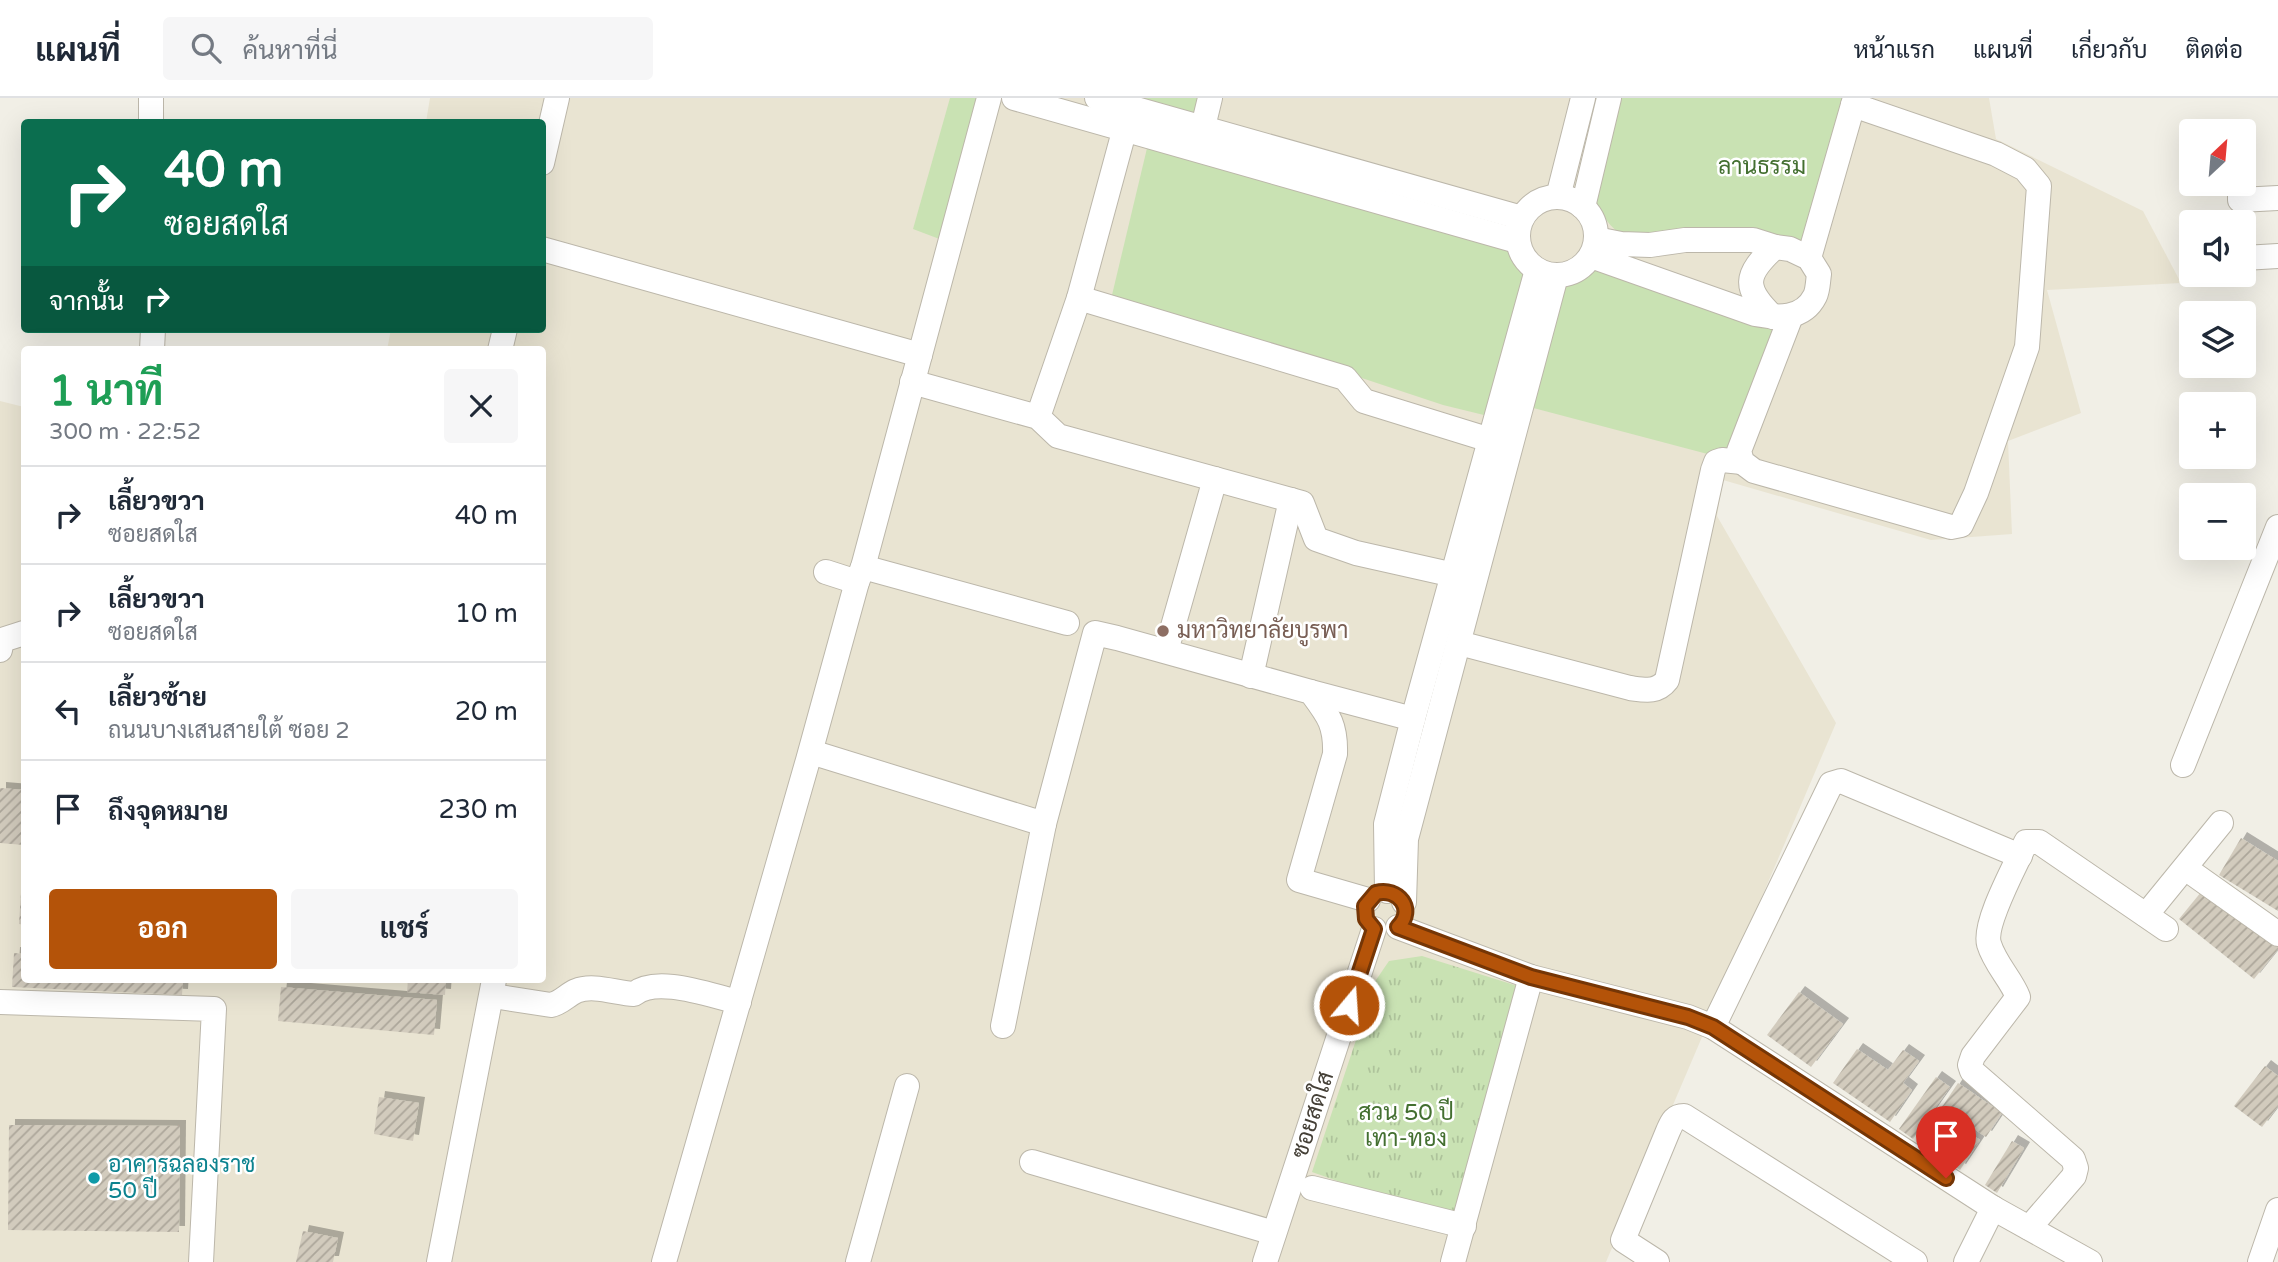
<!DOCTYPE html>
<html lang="th">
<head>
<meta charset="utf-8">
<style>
  :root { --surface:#fff; --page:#f6f6f7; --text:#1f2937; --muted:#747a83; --line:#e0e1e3; --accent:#b45309 }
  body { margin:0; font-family:"Varela Round",Sarabun,sans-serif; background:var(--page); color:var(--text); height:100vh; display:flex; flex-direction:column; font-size:26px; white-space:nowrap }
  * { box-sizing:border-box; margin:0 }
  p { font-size:23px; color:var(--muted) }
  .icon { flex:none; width:38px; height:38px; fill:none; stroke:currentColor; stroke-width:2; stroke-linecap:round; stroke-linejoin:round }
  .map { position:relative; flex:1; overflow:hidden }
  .details { position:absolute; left:21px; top:248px; width:525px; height:637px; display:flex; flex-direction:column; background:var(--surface); border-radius:7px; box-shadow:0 7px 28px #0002 }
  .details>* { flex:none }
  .banner { position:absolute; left:21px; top:21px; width:525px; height:214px; border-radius:7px; box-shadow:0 7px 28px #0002; background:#0b6e4f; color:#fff; overflow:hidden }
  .needle { width:46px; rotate:26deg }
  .buttons { position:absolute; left:2179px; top:21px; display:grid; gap:14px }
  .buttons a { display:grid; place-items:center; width:77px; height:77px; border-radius:7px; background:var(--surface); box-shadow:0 7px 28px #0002; font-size:35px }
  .pin { position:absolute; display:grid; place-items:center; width:60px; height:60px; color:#fff; margin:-72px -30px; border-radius:50% 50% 50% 0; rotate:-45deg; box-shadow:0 0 7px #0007 }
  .pin .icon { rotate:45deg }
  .me { position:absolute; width:77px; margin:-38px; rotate:18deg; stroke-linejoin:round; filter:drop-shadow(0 0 5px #0008) }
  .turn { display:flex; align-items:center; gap:24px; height:147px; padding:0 28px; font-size:32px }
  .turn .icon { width:91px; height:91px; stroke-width:2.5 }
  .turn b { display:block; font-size:49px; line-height:60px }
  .then { display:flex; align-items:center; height:66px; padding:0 28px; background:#0003; gap:14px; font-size:26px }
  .round { display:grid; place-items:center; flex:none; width:74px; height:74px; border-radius:7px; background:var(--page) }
  .headline { display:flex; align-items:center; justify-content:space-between; height:119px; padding:0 28px }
  h1 { font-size:42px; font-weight:700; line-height:52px; color:#1e9e55 }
  .button { display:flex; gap:14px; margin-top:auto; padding:14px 28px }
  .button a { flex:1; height:80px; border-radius:7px; background:var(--accent); color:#fff; font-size:28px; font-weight:700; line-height:80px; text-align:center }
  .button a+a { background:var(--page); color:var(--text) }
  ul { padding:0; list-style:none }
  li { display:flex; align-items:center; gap:21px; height:98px; padding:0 28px; border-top:2px solid var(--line) }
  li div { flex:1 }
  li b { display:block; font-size:26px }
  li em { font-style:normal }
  header { display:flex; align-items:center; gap:42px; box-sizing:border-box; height:98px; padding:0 35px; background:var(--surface); border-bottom:2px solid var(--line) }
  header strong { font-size:33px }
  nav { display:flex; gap:38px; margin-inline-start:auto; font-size:24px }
  .search { width:490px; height:63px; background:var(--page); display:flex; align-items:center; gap:18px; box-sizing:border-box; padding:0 24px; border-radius:7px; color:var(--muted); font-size:26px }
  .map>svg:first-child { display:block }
</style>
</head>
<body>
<header>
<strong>แผนที่</strong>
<div class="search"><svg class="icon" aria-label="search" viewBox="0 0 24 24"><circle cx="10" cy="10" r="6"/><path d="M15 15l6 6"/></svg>ค้นหาที่นี่</div>
<nav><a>หน้าแรก</a><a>แผนที่</a><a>เกี่ยวกับ</a><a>ติดต่อ</a></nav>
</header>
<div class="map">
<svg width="2278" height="1164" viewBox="0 0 2278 1164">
  <defs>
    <pattern id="park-tufts" width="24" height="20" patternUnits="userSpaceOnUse" patternTransform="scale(1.75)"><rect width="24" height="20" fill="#c9e2b3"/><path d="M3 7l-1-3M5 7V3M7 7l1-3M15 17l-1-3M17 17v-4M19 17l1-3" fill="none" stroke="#aec39b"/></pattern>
    <pattern id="building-hatch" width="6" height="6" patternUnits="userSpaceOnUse" patternTransform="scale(1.75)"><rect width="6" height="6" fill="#d2cbbd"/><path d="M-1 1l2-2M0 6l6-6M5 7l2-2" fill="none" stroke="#aca69a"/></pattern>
    <filter id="shadow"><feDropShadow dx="6" dy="-6" stdDeviation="0" flood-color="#0004"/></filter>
  </defs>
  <rect width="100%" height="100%" fill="#f1efe6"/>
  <polygon fill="#e9e4d2" points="430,0 1989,0 1996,41 2143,113 2181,185 2047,192 2081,315 2008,343 2012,436 1931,442 1723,382 1717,418 1836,625 1606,1164 0,1164 0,303 24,309 24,882 542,882 542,252 387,252 391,231 542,231 542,24 426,24"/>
  <g fill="#c9e2b3">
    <polygon points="950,0 988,0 950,145 913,131"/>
    <polygon points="1121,0 1204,0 1198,22"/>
    <path d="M1614 0H1855L1808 151 1625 138C1605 128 1601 111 1589 93Z"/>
    <polygon points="1148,46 1517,143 1529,166 1488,318 1443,307 1112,197"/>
    <polygon points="1591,165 1788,225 1734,363 1522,307 1555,186"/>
  </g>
  <polygon fill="url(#park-tufts)" points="1422,858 1524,890 1464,1128 1312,1074 1376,882 1389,863"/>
  <g fill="url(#building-hatch)" filter="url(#shadow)">
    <polygon points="0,690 24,692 24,747 0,745"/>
    <polygon points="2241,740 2278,763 2278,813 2219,777"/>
    <polygon points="22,779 24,779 24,827 19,826"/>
    <polygon points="2206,788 2278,846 2278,851 2254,881 2179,821"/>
    <polygon points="14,855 24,856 24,882 183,882 182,897 12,889"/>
    <polygon points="408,882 446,882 445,897 407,894"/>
    <polygon points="281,889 437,902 434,937 278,923"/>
    <polygon points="1799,894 1843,926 1811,969 1767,937"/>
    <polygon points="1857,951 1888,972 1903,952 1919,963 1903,985 1912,992 1890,1024 1833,985"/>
    <polygon points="2265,968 2278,978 2278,1008 2262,1029 2234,1008"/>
    <polygon points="1936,979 1950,989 1913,1041 1899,1031"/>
    <polygon points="1958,985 2002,1015 1986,1039 1942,1009"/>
    <polygon points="379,999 419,1005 413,1043 374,1036"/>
    <polygon points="1937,1013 1980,1042 1960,1072 1917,1043"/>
    <polygon points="9,1027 180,1028 179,1134 8,1132"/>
    <polygon points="2012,1043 2024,1050 1997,1095 1985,1087"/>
    <polygon points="303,1133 338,1140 333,1164 296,1164"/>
  </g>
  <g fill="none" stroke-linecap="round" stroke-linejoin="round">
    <g stroke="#bcb7aa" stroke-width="26">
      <g id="minor">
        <polyline points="151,0 151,24"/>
        <polyline points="1014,0 1517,143"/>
        <polyline points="1097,0 1522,120"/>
        <polyline points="1203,29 1210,0"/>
        <polyline points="542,65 557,0"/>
        <polyline points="2240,86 2240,102 2278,100"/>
        <circle cx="1557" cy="138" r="39"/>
        <polyline points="1558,99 1583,0"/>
        <polyline points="1583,109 1609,0"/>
        <polyline points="542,151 920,257"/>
        <path d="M1591 158 1755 216C1777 220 1803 222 1815 198 1818 192 1818 182 1819 176L1809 160 1790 151 1775 149 1753 142H1685L1650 147 1621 146 1596 141"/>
        <polyline points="1809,160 1855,0"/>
        <polyline points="2244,160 2278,158"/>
        <polyline points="1079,200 1345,280 1364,303 1490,342"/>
        <polyline points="1791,218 1739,353 1742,364 1754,373 1951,429 1961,427 1976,395 2027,249 2039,88 2025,71 1996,56 1853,7"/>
        <path d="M1773 219C1743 190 1744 177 1775 149"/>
        <polyline points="152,252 153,231"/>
        <polyline points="500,252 505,231"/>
        <polyline points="912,284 1038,319 1058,338 1302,405 1316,441 1356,455 1454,477"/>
        <polyline points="1038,319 1079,200 1125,30"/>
        <polyline points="863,469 1067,525"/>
        <polyline points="826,474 857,484"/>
        <path d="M1459 545 1630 590C1645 592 1657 595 1667 582L1713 372 1716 364 1722 362 1742 364"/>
        <polyline points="0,552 2,542 24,535"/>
        <polyline points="1166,553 1215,381"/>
        <polyline points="1251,578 1291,402"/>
        <polyline points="1311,594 1413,621"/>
        <path d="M811 654 1044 726 1095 535 1117 540 1311 594C1328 617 1336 626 1335 656L1299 782 1368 802"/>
        <polyline points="2183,667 2278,429"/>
        <polyline points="2185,770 2278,836"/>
        <polyline points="1387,793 1386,726 1413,621 1537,172"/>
        <polyline points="1404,804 1406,741 1556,178"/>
        <polyline points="2146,817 2221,725"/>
        <polyline points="1398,829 1531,879 1688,919 1713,929 1993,1110 2090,1164"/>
        <path d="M493 898 551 907C561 905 567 897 576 893 593 886 616 895 634 896 657 877 711 898 739 904"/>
        <polyline points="0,904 214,911 201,1164"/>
        <polyline points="1003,928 1044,726"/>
        <polyline points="1713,929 1831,686 1841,683 2020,758"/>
        <polyline points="1032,1064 1274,1135"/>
        <polyline points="1312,1090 1464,1128"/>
        <path d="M2029 1130 2074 1078 2076 1070 2073 1061 1972 973 1970 967 1973 958 2018 899C2011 881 1995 866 1989 846 1983 825 2017 765 2026 744H2039L2166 831"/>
        <polyline points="439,1164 494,882"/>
        <polyline points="664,1164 808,662 857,484 863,469 989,0"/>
        <polyline points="858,1164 907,988"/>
        <polyline points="1265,1164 1374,831"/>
        <polyline points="1453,1164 1531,879"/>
        <path d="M1657 1164 1623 1142 1668 1033C1672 1024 1674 1018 1684 1018L1915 1164"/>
        <polyline points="1966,1164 1993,1110"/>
        <polyline points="2260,1164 2278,1112"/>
      </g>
    </g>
    <use href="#minor" stroke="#fff" stroke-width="24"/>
  </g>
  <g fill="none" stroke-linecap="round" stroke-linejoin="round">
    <g stroke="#753606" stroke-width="18">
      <path id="route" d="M1349 907 1374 831 1366 821 1365 808 1376 795C1398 789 1416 811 1398 829L1531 879 1688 919 1713 929 1946 1080"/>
    </g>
    <use href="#route" stroke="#b45309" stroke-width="12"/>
  </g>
  <circle fill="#8d6e63" stroke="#fff" stroke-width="2.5" cx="1163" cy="533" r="7"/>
  <circle fill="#0f9aa8" stroke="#fff" stroke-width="2.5" cx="94" cy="1080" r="7"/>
  <g text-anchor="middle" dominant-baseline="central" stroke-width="5" stroke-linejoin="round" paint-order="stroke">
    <g font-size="23" fill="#436f30" stroke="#fff">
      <text x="1762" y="69">ลานธรรม</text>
      <text x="1406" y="1015">สวน 50 ปี<tspan x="1406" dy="26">เทา-ทอง</tspan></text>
    </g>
    <g font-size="23" fill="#785e54" stroke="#fff" text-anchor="start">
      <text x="1177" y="533">มหาวิทยาลัยบูรพา</text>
    </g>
    <g font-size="23" fill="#443f36" stroke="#fff">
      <text transform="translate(1313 1017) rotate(-72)">ซอยสดใส</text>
    </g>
    <g font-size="23" fill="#0d838f" stroke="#fff" text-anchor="start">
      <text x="108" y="1067">อาคารฉลองราช<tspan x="108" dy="26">50 ปี</tspan></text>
    </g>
  </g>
</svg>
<div class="buttons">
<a><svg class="needle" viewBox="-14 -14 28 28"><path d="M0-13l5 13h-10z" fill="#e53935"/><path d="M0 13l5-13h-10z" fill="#747a83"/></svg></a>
<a><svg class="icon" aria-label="sound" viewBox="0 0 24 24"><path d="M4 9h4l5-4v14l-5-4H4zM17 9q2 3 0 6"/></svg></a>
<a><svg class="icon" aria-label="layers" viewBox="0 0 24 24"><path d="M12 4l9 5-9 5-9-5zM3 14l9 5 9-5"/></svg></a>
<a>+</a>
<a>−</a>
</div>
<div class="pin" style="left:1946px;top:1080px;background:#d93025"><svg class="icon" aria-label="arrive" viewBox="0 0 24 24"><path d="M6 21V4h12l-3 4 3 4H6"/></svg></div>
<svg class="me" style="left:1349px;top:907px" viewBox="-20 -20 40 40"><circle r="17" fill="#b45309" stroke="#fff" stroke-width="3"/><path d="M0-11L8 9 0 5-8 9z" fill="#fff"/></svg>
<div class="banner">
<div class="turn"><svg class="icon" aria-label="right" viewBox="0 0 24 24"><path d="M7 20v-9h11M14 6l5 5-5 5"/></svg><div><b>40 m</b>ซอยสดใส</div></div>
<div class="then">จากนั้น<svg class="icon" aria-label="right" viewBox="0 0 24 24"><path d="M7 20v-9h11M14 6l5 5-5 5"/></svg></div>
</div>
<section class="details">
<div class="headline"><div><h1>1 นาที</h1><p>300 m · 22:52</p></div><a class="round"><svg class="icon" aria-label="close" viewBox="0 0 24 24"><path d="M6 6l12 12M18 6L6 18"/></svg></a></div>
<ul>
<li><svg class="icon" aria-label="right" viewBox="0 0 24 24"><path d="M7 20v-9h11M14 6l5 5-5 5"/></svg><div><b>เลี้ยวขวา</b><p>ซอยสดใส</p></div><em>40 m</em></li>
<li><svg class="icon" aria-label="right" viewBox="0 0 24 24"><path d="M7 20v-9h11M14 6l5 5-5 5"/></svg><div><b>เลี้ยวขวา</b><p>ซอยสดใส</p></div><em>10 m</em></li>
<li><svg class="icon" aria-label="left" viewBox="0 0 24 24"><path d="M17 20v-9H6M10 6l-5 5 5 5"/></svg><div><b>เลี้ยวซ้าย</b><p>ถนนบางเสนสายใต้ ซอย 2</p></div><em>20 m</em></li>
<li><svg class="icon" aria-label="arrive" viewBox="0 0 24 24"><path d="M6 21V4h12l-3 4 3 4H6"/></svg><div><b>ถึงจุดหมาย</b></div><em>230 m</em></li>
</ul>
<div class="button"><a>ออก</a><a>แชร์</a></div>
</section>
</div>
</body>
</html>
